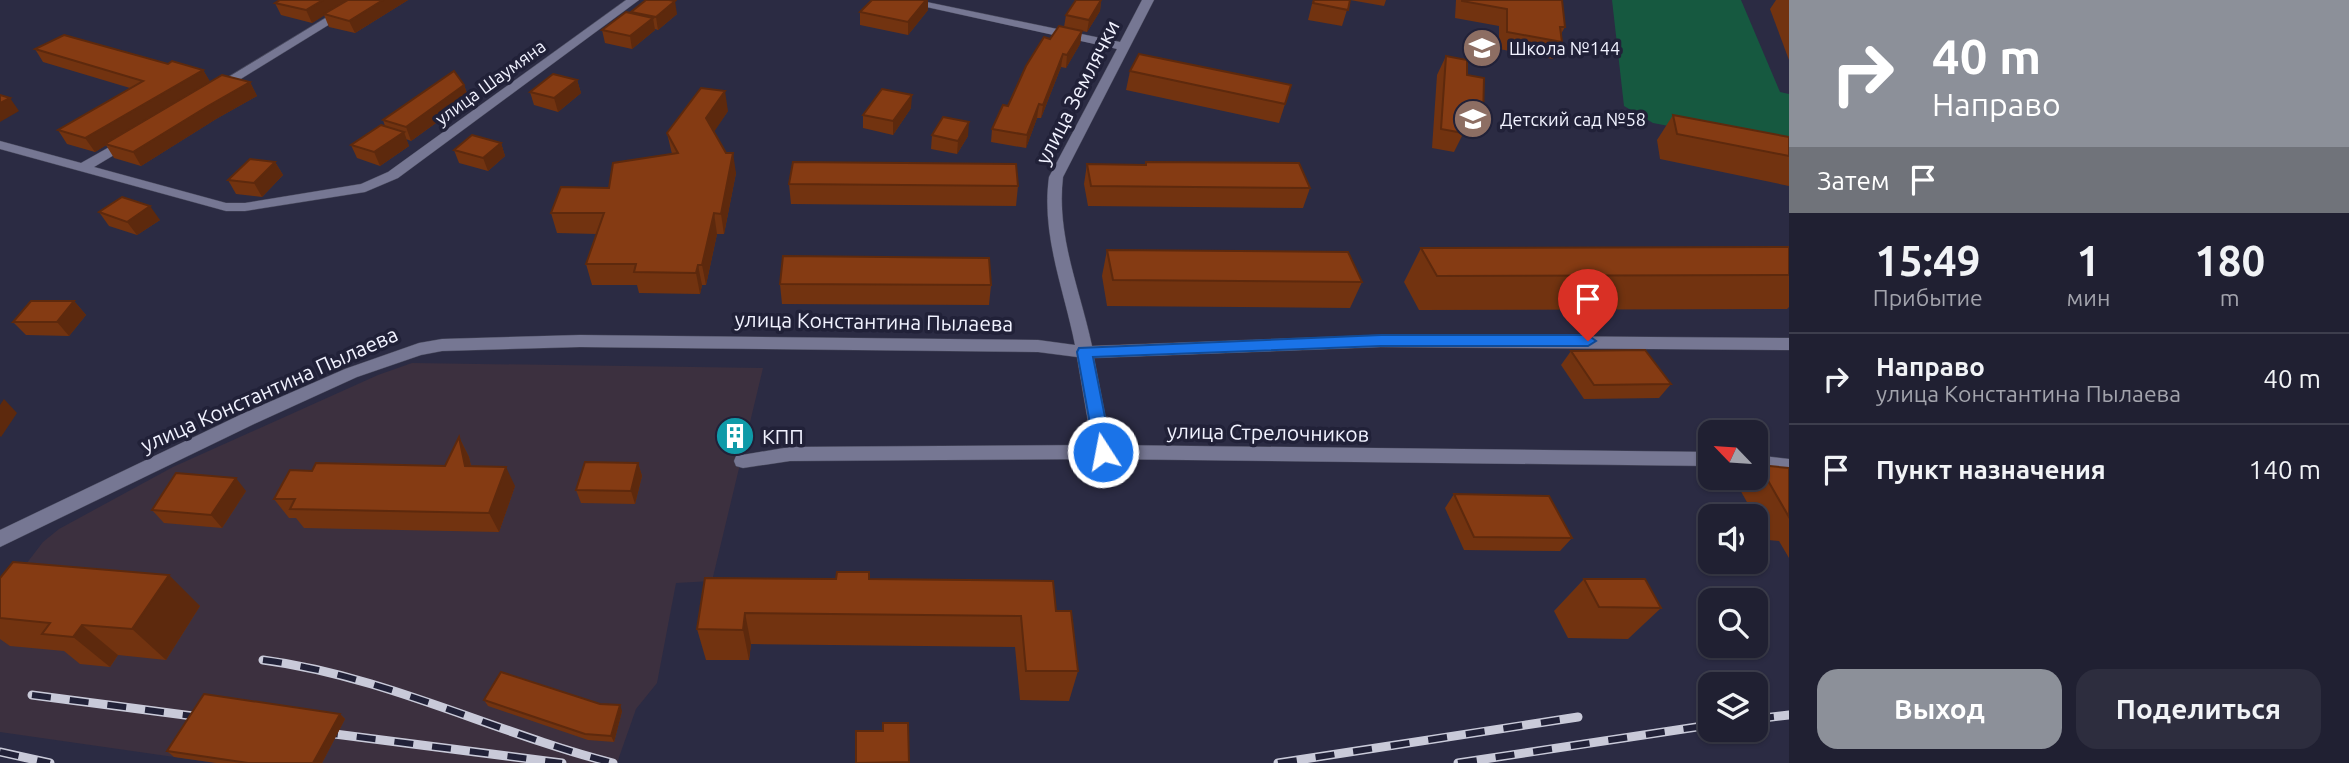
<!DOCTYPE html>
<html lang="ru">
<head>
<meta charset="utf-8">
<style>
  :root { --surface:#202032; --page:#2d2d3e; --text:#f1f3f6; --muted:#a2a3ac; --line:#3d3e4d; --accent:#8c9099 }
  body { margin:0; font-family:Ubuntu,sans-serif; background:var(--page); color:var(--text); height:100vh; display:flex; flex-direction:column; font-size:26px; white-space:nowrap }
  * { box-sizing:border-box; margin:0 }
  p { font-size:23px; color:var(--muted) }
  .icon { flex:none; width:38px; height:38px; fill:none; stroke:currentColor; stroke-width:2; stroke-linecap:round; stroke-linejoin:round }
  .map { position:relative; flex:1; overflow:hidden }
  .drawer { display:flex; flex-direction:column; background:var(--surface); width:560px }
  .drawer>* { flex:none }
  .guide { background:#8c9099; color:#fff; overflow:hidden }
  .needle { width:46px; rotate:295deg }
  .buttons { position:absolute; left:1698px; top:420px; display:grid; gap:14px }
  .buttons a { display:grid; place-items:center; width:70px; height:70px; border-radius:14px; background:var(--surface); box-shadow:0 2px 5px #0004,0 0 0 2px var(--line); font-size:35px }
  .pin { position:absolute; display:grid; place-items:center; width:60px; height:60px; color:#fff; margin:-72px -30px; border-radius:50% 50% 50% 0; rotate:-45deg; box-shadow:0 0 7px #0007 }
  .pin .icon { rotate:45deg }
  .me { position:absolute; width:77px; margin:-38px; rotate:349deg; stroke-linejoin:round; filter:drop-shadow(0 0 5px #0008) }
  .turn { display:flex; align-items:center; gap:24px; height:147px; padding:0 28px; font-size:32px }
  .turn .icon { width:91px; height:91px; stroke-width:2.5 }
  .turn b { display:block; font-size:49px; line-height:60px }
  .then { display:flex; align-items:center; height:66px; padding:0 28px; background:#0003; gap:14px; font-size:26px }
  .eta { display:flex; justify-content:space-evenly; align-items:center; height:119px; text-align:center }
  .eta b { font-size:42px; font-weight:700; line-height:49px }
  .cta { display:flex; gap:14px; margin-top:auto; padding:14px 28px }
  .cta a { flex:1; height:80px; border-radius:21px; background:var(--accent); color:#fff; font-size:28px; font-weight:700; line-height:80px; text-align:center }
  .cta a+a { background:var(--page); color:var(--text) }
  ul { padding:0; list-style:none }
  li { display:flex; align-items:center; gap:21px; height:91px; padding:0 28px; border-top:2px solid var(--line) }
  li div { flex:1 }
  li b { display:block; font-size:26px }
  li em { font-style:normal }
  main { display:flex; flex:1; min-height:0 }
  .map>svg:first-child { display:block }
</style>
</head>
<body>
<main>
<div class="map">
<svg width="1789" height="763" viewBox="0 0 1789 763">
  <rect width="100%" height="100%" fill="#2b2b43"/>
  <polygon fill="#3c303f" points="412,363 763,368 712,581 676,583 657,683 636,709 617,763 216,763 0,732 0,598 43,542 59,529 173,467 378,375"/>
  <polygon fill="#165940" points="1612,0 1741,0 1780,92 1789,94 1789,149 1653,123 1624,106"/>
  <g fill="none" stroke-linecap="round" stroke-linejoin="round">
    <g stroke="#48495c" stroke-width="1">
      <g id="minor">
        <polygon points="355,0 369,0 218,93 208,93 207,90"/>
        <polygon points="626,0 639,0 398,178 365,192 245,211 226,211 0,149 0,141 81,163 129,136 134,137 134,143 94,167 226,203 245,203 361,184 388,172"/>
        <path d="M895 0H917L1120 42 1142 0H1154L1063 177C1056 236 1080 289 1092 346L1381 335 1789 338V350L1381 347 1094 358 1111 445 1710 452V466L1103 459 790 461 743 468 736 466 734 461 736 456 790 447 1092 445 1077 357 1038 352 580 347 442 351 421 355 357 377 254 424 0 547V530L242 414 345 369 419 343 442 339 580 335 1038 340 1075 345C1064 289 1041 235 1049 177L1117 49Z"/>
        <polygon points="1755,455 1789,459 1789,473 1755,469"/>
      </g>
    </g>
    <use href="#minor" fill="#767793" fill-rule="evenodd"/>
    <g stroke="#c9cad9" stroke-width="9">
      <g id="rail">
        <path d="M263 660C385 676 495 733 613 763"/>
        <polyline points="32,695 208,718"/>
        <polyline points="1755,719 1789,715"/>
        <polyline points="319,732 562,763"/>
        <polyline points="0,752 50,763"/>
        <polyline points="1278,763 1578,717"/>
        <polyline points="1458,763 1710,725"/>
      </g>
    </g>
    <use href="#rail" stroke="#212138" stroke-width="6" stroke-dasharray="19" stroke-linecap="butt"/>
  </g>
  <g fill="#723310">
    <polygon points="408,0 355,33 329,27 324,15 312,23 281,15 275,3"/>
    <polygon points="1101,0 1100,11 1087,32 1082,31 1080,44 1066,68 1061,67 1041,118 1037,118 1026,148 991,142 992,129 1008,106 1050,39 1064,27 1066,15"/>
    <polygon points="1313,0 1386,0 1384,6 1350,0 1342,26 1308,20"/>
    <polygon points="1456,0 1562,0 1565,27 1561,34 1562,42 1553,59 1499,49 1499,26 1455,18"/>
    <polygon points="1776,0 1789,0 1789,60 1770,9"/>
    <polygon points="928,10 908,35 860,25 860,12"/>
    <polygon points="631,13 677,14 658,30 655,29 655,30 632,49 605,43 602,30"/>
    <polygon points="35,49 168,64 203,70 210,82 250,82 257,96 216,119 141,166 114,158 106,145 95,152 67,144 58,130 130,88 43,62"/>
    <polygon points="1446,56 1467,75 1483,119 1474,138 1462,136 1454,152 1432,148 1437,75"/>
    <polygon points="1130,71 1291,85 1279,123 1126,90"/>
    <polygon points="577,80 581,93 558,112 534,105 530,92"/>
    <polygon points="464,85 469,99 411,141 406,139 409,146 380,166 357,158 351,145 385,126 383,120"/>
    <polygon points="911,108 893,135 863,128 863,115"/>
    <polygon points="728,111 714,131 736,173 724,234 717,234 706,285 702,285 700,294 639,293 637,285 592,285 586,264 597,234 557,233 551,213 609,188 672,154 667,133"/>
    <polygon points="1673,115 1789,137 1789,186 1660,159 1657,140"/>
    <polygon points="932,135 968,136 957,154 931,149"/>
    <polygon points="501,143 505,156 488,171 459,163 454,150"/>
    <polygon points="275,162 283,175 262,197 236,194 228,180"/>
    <polygon points="1087,164 1145,165 1310,188 1303,208 1088,206 1084,184"/>
    <polygon points="789,184 1018,186 1016,206 791,204"/>
    <polygon points="99,212 160,220 137,235 109,226"/>
    <polygon points="1789,247 1789,307 1787,309 1419,310 1404,282 1421,248"/>
    <polygon points="1107,250 1362,282 1350,308 1107,306 1102,276"/>
    <polygon points="780,284 991,285 989,305 782,304"/>
    <polygon points="74,301 86,315 69,336 26,335 13,322"/>
    <polygon points="1571,351 1671,384 1659,398 1584,399 1561,365"/>
    <polygon points="459,437 469,457 471,466 515,486 499,532 304,528 296,518 289,518 274,499 312,471 445,466"/>
    <polygon points="638,463 642,476 635,504 581,503 576,490"/>
    <polygon points="1759,465 1789,468 1789,558 1779,541 1768,540 1738,486 1747,478 1755,478 1755,469"/>
    <polygon points="246,491 222,528 164,523 152,510"/>
    <polygon points="1454,494 1572,538 1560,551 1464,550 1445,508"/>
    <polygon points="869,572 869,579 1056,611 1078,671 1069,701 1020,700 1015,647 751,644 749,660 706,660 697,629 836,579"/>
    <polygon points="0,578 200,606 166,660 118,655 110,667 80,664 64,651 10,646 0,639"/>
    <polygon points="1584,579 1661,608 1628,639 1568,638 1554,611"/>
    <polygon points="484,700 600,704 622,711 614,742 588,740 488,706"/>
    <polygon points="340,714 345,719 322,763 216,763 174,757 167,751"/>
  </g>
  <g fill="#5d290d">
    <polygon points="323,0 350,0 312,23 306,10"/>
    <polygon points="383,0 408,0 355,33 349,21"/>
    <polygon points="926,0 928,0 928,10 908,35 908,22"/>
    <polygon points="1101,0 1100,11 1087,32 1089,20"/>
    <polygon points="675,1 677,14 658,30 656,17"/>
    <polygon points="653,18 655,30 632,49 630,36"/>
    <polygon points="1082,31 1080,44 1066,68 1067,55"/>
    <polygon points="1063,54 1061,67 1041,118 1043,105"/>
    <polygon points="203,70 211,83 95,152 85,138"/>
    <polygon points="577,80 581,93 558,112 554,98"/>
    <polygon points="250,82 257,96 216,119 141,166 133,152 208,106"/>
    <polygon points="464,85 469,99 411,141 406,127"/>
    <polygon points="725,91 728,111 710,138 706,118"/>
    <polygon points="912,95 911,108 893,135 893,121"/>
    <polygon points="10,98 19,111 0,122 0,103"/>
    <polygon points="1039,104 1037,118 1026,148 1027,135"/>
    <polygon points="969,122 968,136 957,154 958,141"/>
    <polygon points="404,132 409,146 380,166 374,152"/>
    <polygon points="501,143 505,156 488,171 483,158"/>
    <polygon points="733,153 736,173 724,234 721,214"/>
    <polygon points="275,162 283,175 262,197 254,183"/>
    <polygon points="150,206 160,220 137,235 127,222"/>
    <polygon points="714,213 717,234 706,285 702,265"/>
    <polygon points="698,265 702,285 700,294 696,273"/>
    <polygon points="74,301 86,315 69,336 57,322"/>
    <polygon points="4,399 17,413 1,437 0,436 0,405"/>
    <polygon points="459,437 469,457 475,486 465,466"/>
    <polygon points="638,463 642,476 635,504 631,491"/>
    <polygon points="506,467 515,486 499,532 489,513"/>
    <polygon points="236,478 246,491 222,528 211,515"/>
    <polygon points="169,575 200,606 166,660 132,629"/>
    <polygon points="745,613 751,644 749,660 743,630"/>
    <polygon points="82,625 118,655 110,667 73,637"/>
    <polygon points="620,705 622,711 614,742 611,736"/>
    <polygon points="340,714 345,719 322,763 313,763"/>
  </g>
  <g fill="#853b13" stroke="#5d290d" stroke-width="2">
    <polygon points="280,0 323,0 306,10 275,3"/>
    <polygon points="348,0 383,0 349,21 324,14"/>
    <polygon points="646,0 669,0 675,1 656,17 631,12"/>
    <polygon points="872,0 926,0 908,22 860,12"/>
    <polygon points="1076,0 1101,0 1089,20 1066,15"/>
    <polygon points="1314,0 1350,0 1348,10 1313,3"/>
    <polygon points="1462,0 1562,0 1565,27 1560,27 1562,42 1507,32 1507,9 1462,1"/>
    <polygon points="626,12 653,18 630,36 602,30"/>
    <polygon points="1059,26 1082,31 1067,55 1063,54 1043,105 1039,104 1027,135 992,129 1003,105 1008,106 1026,66 1044,37 1050,39"/>
    <polygon points="64,35 168,64 172,61 203,70 85,138 58,130 143,81 35,49"/>
    <polygon points="1139,54 1291,85 1285,104 1130,71"/>
    <polygon points="1446,56 1467,60 1467,75 1484,78 1483,119 1464,115 1463,133 1441,129"/>
    <polygon points="454,71 464,85 406,127 383,120"/>
    <polygon points="553,74 577,80 554,98 530,92"/>
    <polygon points="222,75 250,82 208,106 133,152 105,144"/>
    <polygon points="701,88 725,91 706,118 726,153 733,153 721,214 714,213 702,265 698,265 696,273 634,272 636,264 586,264 604,213 551,213 561,187 609,188 613,163 678,153 667,133"/>
    <polygon points="882,89 912,95 893,121 863,115"/>
    <polygon points="0,95 10,98 0,103"/>
    <polygon points="1673,115 1789,137 1789,156 1677,134"/>
    <polygon points="943,117 969,122 958,141 932,135"/>
    <polygon points="381,125 404,132 374,152 351,145"/>
    <polygon points="472,135 501,143 483,158 454,150"/>
    <polygon points="250,159 275,162 254,183 228,180"/>
    <polygon points="793,162 1016,164 1018,186 789,184"/>
    <polygon points="1146,162 1299,163 1310,188 1091,186 1087,164 1146,165"/>
    <polygon points="122,197 150,206 127,222 99,212"/>
    <polygon points="1789,247 1789,275 1437,276 1421,248"/>
    <polygon points="1107,250 1348,252 1362,282 1113,280"/>
    <polygon points="783,256 989,258 991,285 780,284"/>
    <polygon points="31,301 74,301 57,322 13,322"/>
    <polygon points="1645,350 1671,384 1594,385 1571,351"/>
    <polygon points="459,437 465,466 506,467 489,513 290,509 295,499 274,499 290,470 312,471 316,463 445,466"/>
    <polygon points="585,462 638,463 631,491 576,490"/>
    <polygon points="1759,465 1789,468 1789,517"/>
    <polygon points="176,473 236,478 211,515 152,510"/>
    <polygon points="1454,494 1549,496 1572,538 1474,537"/>
    <polygon points="13,562 169,575 132,629 82,625 73,637 42,634 50,623 0,618 0,578"/>
    <polygon points="837,572 869,572 869,579 1053,581 1056,611 1071,611 1078,671 1026,671 1021,616 745,613 743,630 697,629 705,578 836,579"/>
    <polygon points="1584,579 1645,579 1661,608 1599,607"/>
    <polygon points="501,672 600,704 620,705 611,736 585,734 484,700"/>
    <polygon points="204,694 340,714 313,763 248,763 167,751"/>
    <polygon points="883,723 908,723 909,762 856,763 856,731 883,731"/>
  </g>
  <polygon fill="#1a73e8" stroke="#114b97" stroke-width="2" points="1381,335 1588,335 1596,341 1588,346 1381,346 1093,357 1112,452 1109,457 1097,457 1095,452 1077,352 1079,348"/>
  <defs>
    <g id="school-disc" transform="scale(2.0125)"><circle r="9.5" fill="#8d6e63" stroke="#212138"/><path d="M0-5L7-2L0 1L-7-2ZM-4 1L0 2.5L4 1V4Q0 6-4 4Z" fill="#fff"/></g>
    <g id="building-disc" transform="scale(2.0125)"><circle r="9.5" fill="#0f9aa8" stroke="#212138"/><path d="M-4-6H4V6H1V3H-1V6H-4ZM-2.5-4.3h1.7v1.8h-1.7ZM.8-4.3h1.7v1.8H.8ZM-2.5-1h1.7V.8h-1.7ZM.8-1h1.7V.8H.8Z" fill="#fff"/></g>
  </defs>
  <g fill-rule="evenodd">
    <use href="#school-disc" x="1482" y="48"/>
    <use href="#school-disc" x="1473" y="119"/>
    <use href="#building-disc" x="735" y="436"/>
  </g>
  <g text-anchor="middle" dominant-baseline="central" stroke-width="7" stroke-linejoin="round" paint-order="stroke">
    <g font-size="18" fill="#f1f2ff" stroke="#212138" text-anchor="start">
      <text x="1509" y="48">Школа №144</text>
      <text x="1500" y="119">Детский сад №58</text>
    </g>
    <g font-size="18" fill="#f1f2ff" stroke="#212138">
      <text transform="translate(490 82) rotate(-36)">улица Шаумяна</text>
    </g>
    <g font-size="21" fill="#f1f2ff" stroke="#212138">
      <text transform="translate(1077 92) rotate(-63)">улица Землячки</text>
      <text transform="translate(874 321) rotate(1)">улица Константина Пылаева</text>
      <text transform="translate(269 389) rotate(-24)">улица Константина Пылаева</text>
      <text transform="translate(1268 432) rotate(1)">улица Стрелочников</text>
    </g>
    <g font-size="21" fill="#f1f2ff" stroke="#212138" text-anchor="start">
      <text x="762" y="436">КПП</text>
    </g>
  </g>
</svg>
<div class="buttons">
<a><svg class="needle" viewBox="-14 -14 28 28"><path d="M0-13l5 13h-10z" fill="#e53935"/><path d="M0 13l5-13h-10z" fill="#a2a3ac"/></svg></a>
<a><svg class="icon" aria-label="sound" viewBox="0 0 24 24"><path d="M4 9h4l5-4v14l-5-4H4zM17 9q2 3 0 6"/></svg></a>
<a><svg class="icon" aria-label="search" viewBox="0 0 24 24"><circle cx="10" cy="10" r="6"/><path d="M15 15l6 6"/></svg></a>
<a><svg class="icon" aria-label="layers" viewBox="0 0 24 24"><path d="M12 4l9 5-9 5-9-5zM3 14l9 5 9-5"/></svg></a>
</div>
<div class="pin" style="left:1588px;top:341px;background:#d93025"><svg class="icon" aria-label="arrive" viewBox="0 0 24 24"><path d="M6 21V4h12l-3 4 3 4H6"/></svg></div>
<svg class="me" style="left:1103px;top:452px" viewBox="-20 -20 40 40"><circle r="17" fill="#1a73e8" stroke="#fff" stroke-width="3"/><path d="M0-11L8 9 0 5-8 9z" fill="#fff"/></svg>
</div>
<section class="drawer">
<div class="guide">
<div class="turn"><svg class="icon" aria-label="right" viewBox="0 0 24 24"><path d="M7 20v-9h11M14 6l5 5-5 5"/></svg><div><b>40 m</b>Направо</div></div>
<div class="then">Затем<svg class="icon" aria-label="arrive" viewBox="0 0 24 24"><path d="M6 21V4h12l-3 4 3 4H6"/></svg></div>
</div>
<div class="eta">
<div><b>15:49</b><p>Прибытие</p></div>
<div><b>1</b><p>мин</p></div>
<div><b>180</b><p>m</p></div>
</div>
<ul>
<li><svg class="icon" aria-label="right" viewBox="0 0 24 24"><path d="M7 20v-9h11M14 6l5 5-5 5"/></svg><div><b>Направо</b><p>улица Константина Пылаева</p></div><em>40 m</em></li>
<li><svg class="icon" aria-label="arrive" viewBox="0 0 24 24"><path d="M6 21V4h12l-3 4 3 4H6"/></svg><div><b>Пункт назначения</b></div><em>140 m</em></li>
</ul>
<div class="cta"><a>Выход</a><a>Поделиться</a></div>
</section>
</main>
</body>
</html>
